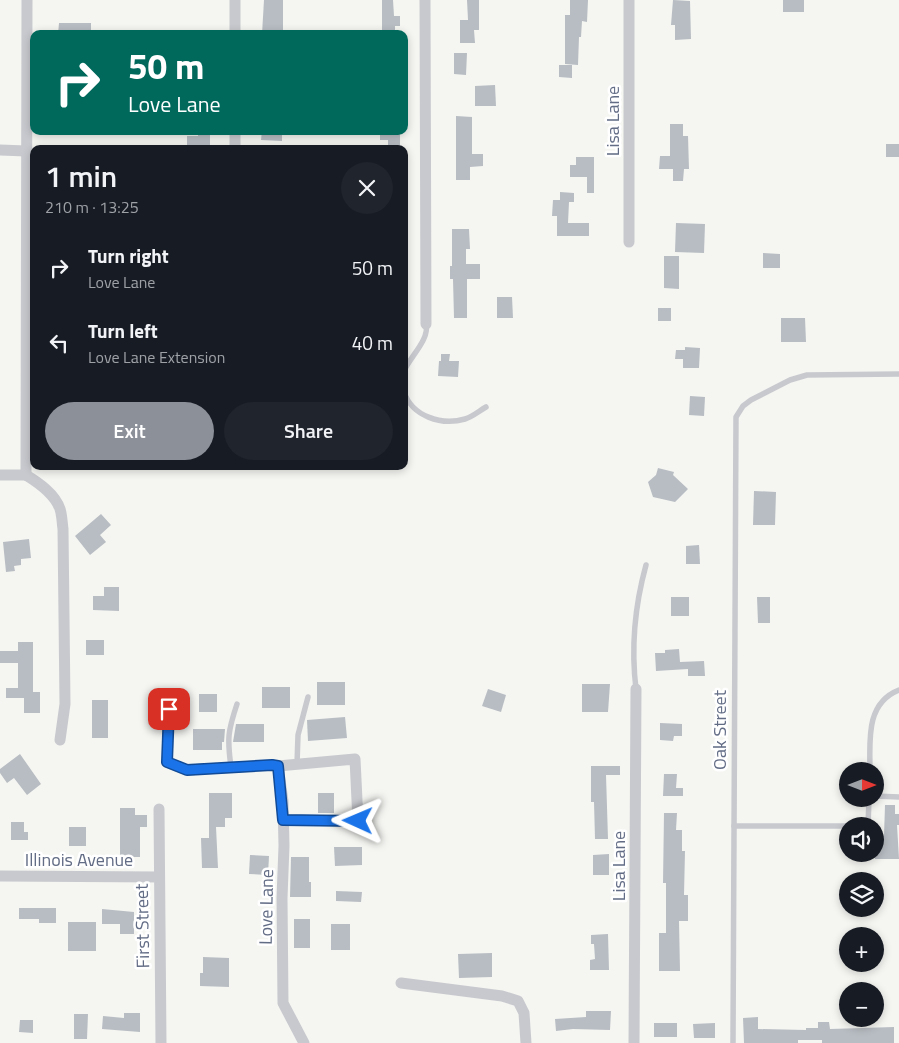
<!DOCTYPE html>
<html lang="en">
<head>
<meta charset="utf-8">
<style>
  :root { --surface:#171b24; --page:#20242c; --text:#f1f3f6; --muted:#9ea1a6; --accent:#8c9099 }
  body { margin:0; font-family:"Titillium Web",sans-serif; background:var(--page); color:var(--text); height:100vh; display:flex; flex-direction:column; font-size:19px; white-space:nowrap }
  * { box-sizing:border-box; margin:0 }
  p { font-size:16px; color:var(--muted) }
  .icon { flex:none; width:28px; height:28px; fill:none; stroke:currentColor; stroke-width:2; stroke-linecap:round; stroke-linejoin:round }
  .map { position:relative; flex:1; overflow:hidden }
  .panel { position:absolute; left:30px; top:145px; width:378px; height:325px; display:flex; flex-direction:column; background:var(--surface); border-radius:10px; box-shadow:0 2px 8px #0003 }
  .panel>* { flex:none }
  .top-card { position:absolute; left:30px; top:30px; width:378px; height:105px; border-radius:10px; box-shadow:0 2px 8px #0003; background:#00695c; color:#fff; overflow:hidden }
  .needle { width:32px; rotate:90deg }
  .tools { position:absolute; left:839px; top:762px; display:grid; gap:10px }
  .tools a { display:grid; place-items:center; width:45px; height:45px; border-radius:50%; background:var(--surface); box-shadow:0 2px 8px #0003; font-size:25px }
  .pin { position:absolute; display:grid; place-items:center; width:42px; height:42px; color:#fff; margin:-21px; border-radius:10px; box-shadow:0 2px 8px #0006 }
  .me { position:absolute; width:55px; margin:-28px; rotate:271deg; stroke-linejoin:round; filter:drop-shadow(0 0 4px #0008) }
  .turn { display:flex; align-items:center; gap:18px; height:105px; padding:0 15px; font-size:22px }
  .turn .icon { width:65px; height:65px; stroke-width:2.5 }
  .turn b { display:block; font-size:35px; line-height:42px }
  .round { display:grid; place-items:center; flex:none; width:52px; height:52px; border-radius:26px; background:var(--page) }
  .overview { display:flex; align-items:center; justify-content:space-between; height:85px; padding:0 15px }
  h1 { font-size:30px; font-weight:600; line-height:38px }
  .action { display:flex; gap:10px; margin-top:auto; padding:10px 15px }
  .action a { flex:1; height:58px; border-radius:30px; background:var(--accent); color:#fff; font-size:20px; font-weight:600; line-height:58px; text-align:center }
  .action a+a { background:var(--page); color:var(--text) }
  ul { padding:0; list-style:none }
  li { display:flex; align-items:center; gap:15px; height:75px; padding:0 15px }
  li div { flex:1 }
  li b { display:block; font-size:19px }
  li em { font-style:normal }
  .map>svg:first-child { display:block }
</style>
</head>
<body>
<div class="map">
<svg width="899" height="1043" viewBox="0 0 899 1043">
  <rect width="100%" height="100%" fill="#f5f6f2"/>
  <g fill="#b8bdc3">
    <polygon points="264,0 283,0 283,34 262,34"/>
    <polygon points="382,0 393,0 394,16 400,16 400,26 395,26 395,34 382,34"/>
    <polygon points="467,0 479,0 479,30 474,30 475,43 460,43 460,20 468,20"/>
    <polygon points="570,0 588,0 587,22 582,21 581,37 579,37 578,65 565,64 565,15 570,15"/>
    <polygon points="673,0 690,1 691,39 675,40 675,25 671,25"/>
    <rect x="783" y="0" width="21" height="12"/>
    <polygon points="59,23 91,23 91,34 58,34"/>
    <polygon points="454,53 467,53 466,75 454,74"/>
    <polygon points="559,65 572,65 572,78 559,77"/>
    <polygon points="495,85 496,106 475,106 475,86"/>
    <polygon points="456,116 472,117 472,154 483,154 483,166 470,167 470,180 456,180"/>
    <polygon points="670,124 683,124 683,136 688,136 689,169 684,169 683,181 673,181 673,169 659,169 660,156 670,156"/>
    <polygon points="198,131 210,131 210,146 187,146 187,136 198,136"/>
    <polygon points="262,131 282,131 282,141 261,140"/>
    <polygon points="380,131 400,131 400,147 388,147 388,140 380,140"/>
    <rect x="886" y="144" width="13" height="13"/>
    <polygon points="576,157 594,157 594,193 587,193 587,177 570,177 570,165 576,165"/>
    <polygon points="560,192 574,193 574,202 569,202 568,223 589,223 589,236 557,236 557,216 552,216 553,200 560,200"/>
    <polygon points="676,223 705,224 704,253 675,252"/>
    <polygon points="452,229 469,229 470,249 466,249 466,264 480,264 480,279 467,279 467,318 454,318 453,279 450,279 450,266 452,266"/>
    <polygon points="763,253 780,254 780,268 763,268"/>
    <polygon points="664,256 679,256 679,289 664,288"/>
    <polygon points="497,297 512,297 513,318 497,318"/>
    <rect x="658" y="308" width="13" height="13"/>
    <polygon points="781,318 805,318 806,342 781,342"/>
    <polygon points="685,347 700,348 699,368 683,368 683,359 675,359 676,350 685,350"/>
    <polygon points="441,354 450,354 449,361 459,361 458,377 438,376 439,361 441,361"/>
    <polygon points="690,396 705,397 704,416 689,415"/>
    <polygon points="658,468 674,472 673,475 688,489 675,502 653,497 648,482 656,475"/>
    <polygon points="754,491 776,492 775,525 753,525"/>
    <polygon points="101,514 111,525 100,535 106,542 90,555 75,536"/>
    <polygon points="29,539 31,558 21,559 21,565 14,566 15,571 6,572 3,542"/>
    <polygon points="699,545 700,564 686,564 686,546"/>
    <polygon points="104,587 119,587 119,611 93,610 93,596 104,596"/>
    <rect x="671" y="597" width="18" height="19"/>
    <polygon points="757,597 770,597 770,623 758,623"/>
    <rect x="86" y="640" width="18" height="15"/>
    <polygon points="18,642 33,642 33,692 40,692 40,713 24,713 24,698 6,698 6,688 18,688 18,663 0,663 0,651 18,651"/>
    <polygon points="679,649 680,662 704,661 705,676 688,676 688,669 656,671 655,653 665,653 665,650"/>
    <rect x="317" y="682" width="28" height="23"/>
    <polygon points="582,684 610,684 608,712 582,712"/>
    <rect x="262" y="687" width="28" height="21"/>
    <polygon points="488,689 506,695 501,712 482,706"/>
    <rect x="199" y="694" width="18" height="18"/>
    <rect x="92" y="700" width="16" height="38"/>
    <polygon points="345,717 347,738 308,741 307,720"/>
    <polygon points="660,723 682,724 682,736 674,736 673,741 660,740"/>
    <polygon points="236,724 264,724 264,742 233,742"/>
    <polygon points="193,729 225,729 224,742 222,742 222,750 193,750"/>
    <polygon points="20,754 41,784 27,795 14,778 7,783 0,773 0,769"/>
    <polygon points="591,766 620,766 620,775 606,775 608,839 595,839 594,802 591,802"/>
    <polygon points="664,774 677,774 676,788 683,788 683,796 663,796"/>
    <polygon points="209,793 232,793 232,818 225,818 225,827 216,827 218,868 202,868 201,838 209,838"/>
    <rect x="318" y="793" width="16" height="20"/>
    <polygon points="885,805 895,805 895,814 899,814 899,825 897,825 899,859 875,859 875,836 884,836"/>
    <polygon points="120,808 135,808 135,815 147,815 147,827 140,827 140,857 120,857"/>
    <polygon points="664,813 677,813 676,830 682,830 682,851 685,851 684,895 688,895 688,921 679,921 680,971 659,971 659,933 666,933 666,883 663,883"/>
    <polygon points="11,822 24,822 24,832 28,832 28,840 11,840"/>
    <rect x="69" y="827" width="17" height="19"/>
    <polygon points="334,847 362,847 362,865 335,866"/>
    <polygon points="609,854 609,875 593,875 593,855"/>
    <polygon points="250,855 269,856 268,875 249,874"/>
    <polygon points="291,857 309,857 309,882 311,882 311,897 290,897"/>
    <polygon points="336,891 362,892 361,902 336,901"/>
    <polygon points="19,908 56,908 56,923 39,923 39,919 19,919"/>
    <polygon points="102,909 134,912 134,934 120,934 120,924 102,924"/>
    <rect x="294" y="919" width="16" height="29"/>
    <rect x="68" y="922" width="28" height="29"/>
    <rect x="331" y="924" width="19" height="26"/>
    <polygon points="608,934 609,970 590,970 590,960 595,959 594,944 591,944 591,935"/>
    <polygon points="492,953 492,977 459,978 458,954"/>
    <polygon points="203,957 229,958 229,987 200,986 200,973 203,973"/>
    <polygon points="586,1011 611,1011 610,1030 573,1029 556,1031 555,1019 586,1017"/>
    <polygon points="124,1013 140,1013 140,1032 102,1029 103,1016 124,1018"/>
    <polygon points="74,1014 88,1014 87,1039 74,1039"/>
    <polygon points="758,1017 758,1029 806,1030 806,1028 818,1028 818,1022 829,1022 830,1029 894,1027 894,1043 822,1043 822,1040 798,1040 798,1043 744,1043 743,1018"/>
    <polygon points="20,1020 33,1020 33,1033 19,1032"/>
    <rect x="654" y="1023" width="23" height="14"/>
    <polygon points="715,1023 715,1038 694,1038 693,1024"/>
  </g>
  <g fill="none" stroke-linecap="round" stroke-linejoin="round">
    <g stroke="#c8c9ce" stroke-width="5.5">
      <path d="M404 371C410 357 430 339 426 324"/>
      <path d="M404 392C412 416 441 426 465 419 472 417 479 411 486 407"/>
      <path d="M636 689C631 648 635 605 646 565"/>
      <polyline points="297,764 298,735 308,697"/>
      <path d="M231 767C227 738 228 731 237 704"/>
      <path d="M870 771C870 742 865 703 899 690"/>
      <polyline points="875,796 899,797"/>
      <polyline points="734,826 856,826"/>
      <polyline points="868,826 869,799"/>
      <polyline points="733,1043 736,417 743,406 751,400 790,380 807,375 899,374"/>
    </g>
    <g stroke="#c8c9ce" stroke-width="11">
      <polyline points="235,0 235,34"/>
      <polyline points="425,0 426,324"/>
      <polyline points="235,131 235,149"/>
      <polyline points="0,150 26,151"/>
      <polyline points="629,242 629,0"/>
      <polyline points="0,475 26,475"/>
      <polyline points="26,475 27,0"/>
      <path d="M26 475C39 483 55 494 60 509 62 515 62 522 63 529L65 704 60 740"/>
      <polyline points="169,709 167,762 187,770 272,765 278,766 355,759 358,821 283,820"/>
      <polyline points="278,766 283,801 284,846 282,898 283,1003 304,1043"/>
      <polyline points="159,809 161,1043"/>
      <polyline points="0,876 159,877"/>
      <polyline points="401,983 502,996 518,1001 524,1013 526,1043"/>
      <polyline points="634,1043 636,689"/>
    </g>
  </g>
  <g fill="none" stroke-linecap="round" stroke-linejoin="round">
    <g stroke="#114b97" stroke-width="12">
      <polyline id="route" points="169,709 167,762 187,770 272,765 278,766 283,820 358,821"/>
    </g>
    <use href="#route" stroke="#1a73e8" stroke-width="9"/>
  </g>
  <g text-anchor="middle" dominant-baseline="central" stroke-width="5" stroke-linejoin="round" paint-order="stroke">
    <g font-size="18" fill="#626c85" stroke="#fff">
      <text transform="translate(612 121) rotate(-90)">Lisa Lane</text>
      <text transform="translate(719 730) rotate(-90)">Oak Street</text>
      <text x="79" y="859">Illinois Avenue</text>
      <text transform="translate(618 866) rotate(-90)">Lisa Lane</text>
      <text transform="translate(266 907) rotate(-89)">Love Lane</text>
      <text transform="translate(142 926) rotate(-91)">First Street</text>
    </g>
  </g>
</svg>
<div class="tools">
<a><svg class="needle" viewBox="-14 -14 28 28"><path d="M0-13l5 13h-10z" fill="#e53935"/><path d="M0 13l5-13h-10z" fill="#9ea1a6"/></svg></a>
<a><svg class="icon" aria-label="sound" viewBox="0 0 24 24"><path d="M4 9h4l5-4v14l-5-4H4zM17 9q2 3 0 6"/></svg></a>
<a><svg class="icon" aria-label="layers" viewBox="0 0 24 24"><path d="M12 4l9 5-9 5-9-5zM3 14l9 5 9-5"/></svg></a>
<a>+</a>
<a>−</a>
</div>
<div class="pin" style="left:169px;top:709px;background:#d93025"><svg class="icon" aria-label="arrive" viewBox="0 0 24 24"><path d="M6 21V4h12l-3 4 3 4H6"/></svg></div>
<svg class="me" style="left:358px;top:821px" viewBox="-20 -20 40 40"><path d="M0-17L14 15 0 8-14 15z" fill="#1a73e8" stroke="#fff" stroke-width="4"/></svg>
<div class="top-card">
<div class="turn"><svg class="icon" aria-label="right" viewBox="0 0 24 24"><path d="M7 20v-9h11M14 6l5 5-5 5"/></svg><div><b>50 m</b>Love Lane</div></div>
</div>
<section class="panel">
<div class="overview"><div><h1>1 min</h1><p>210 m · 13:25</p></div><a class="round"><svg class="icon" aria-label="close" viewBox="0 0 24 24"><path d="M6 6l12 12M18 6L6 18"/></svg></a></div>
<ul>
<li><svg class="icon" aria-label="right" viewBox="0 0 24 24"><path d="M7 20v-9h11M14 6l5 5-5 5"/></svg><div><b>Turn right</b><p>Love Lane</p></div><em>50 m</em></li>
<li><svg class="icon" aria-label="left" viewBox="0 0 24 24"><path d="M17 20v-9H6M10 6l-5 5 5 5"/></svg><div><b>Turn left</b><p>Love Lane Extension</p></div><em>40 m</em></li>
</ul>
<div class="action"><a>Exit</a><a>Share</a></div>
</section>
</div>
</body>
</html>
